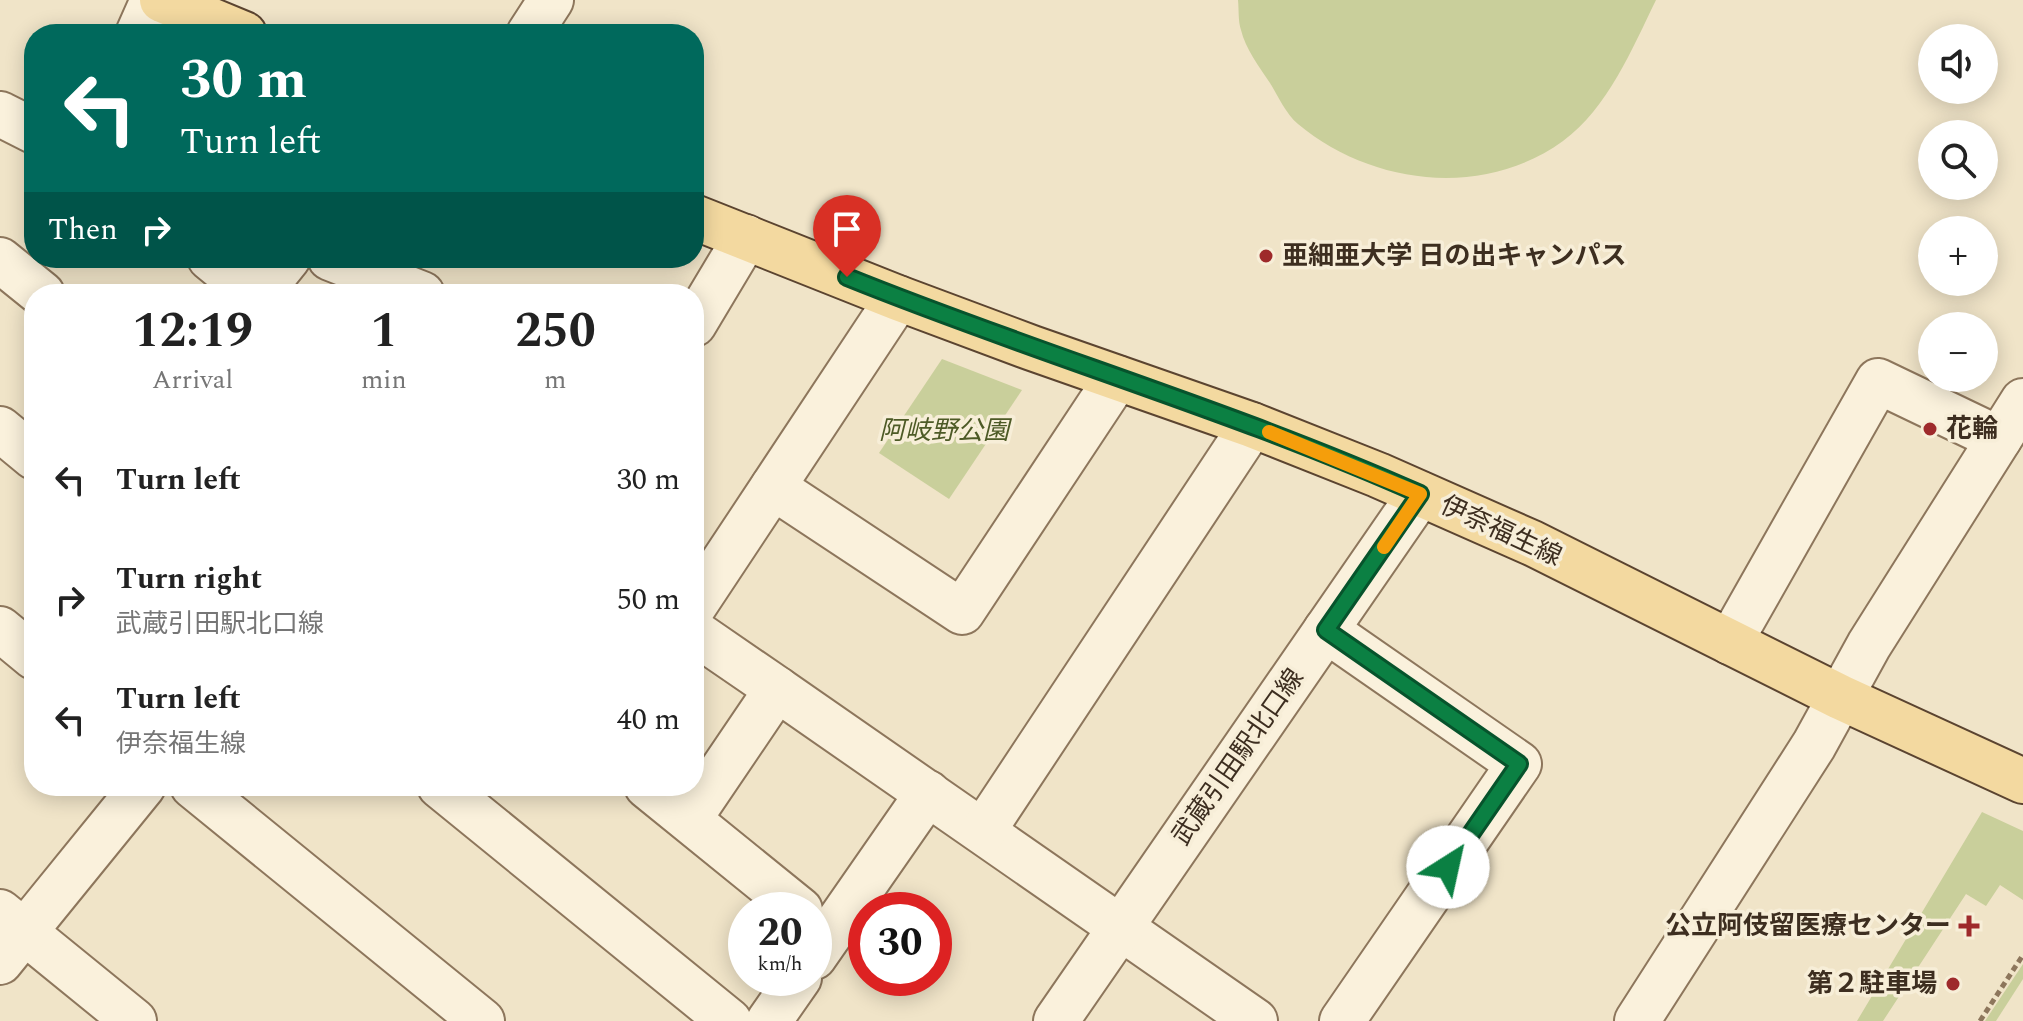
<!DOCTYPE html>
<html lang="en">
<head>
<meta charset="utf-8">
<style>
  :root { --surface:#fff; --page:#f6f6f6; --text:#222; --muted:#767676 }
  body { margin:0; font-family:Spectral,"Noto Sans JP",serif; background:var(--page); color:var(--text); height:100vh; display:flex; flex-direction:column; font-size:30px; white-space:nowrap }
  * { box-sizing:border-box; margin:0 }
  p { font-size:26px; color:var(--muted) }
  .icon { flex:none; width:44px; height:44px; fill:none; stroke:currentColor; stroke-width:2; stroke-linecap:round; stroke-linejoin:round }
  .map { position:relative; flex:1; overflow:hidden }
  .details { position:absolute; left:24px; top:284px; width:680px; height:512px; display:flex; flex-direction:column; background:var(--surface); border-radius:32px; box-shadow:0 4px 20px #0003 }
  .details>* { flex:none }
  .hud { position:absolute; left:24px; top:24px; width:680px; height:244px; border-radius:32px; box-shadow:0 4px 20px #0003; background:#00695c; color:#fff; overflow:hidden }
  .controls { position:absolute; left:1918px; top:24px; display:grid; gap:16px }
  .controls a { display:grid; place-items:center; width:80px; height:80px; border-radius:50%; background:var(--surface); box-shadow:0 4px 20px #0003; font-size:40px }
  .speed { position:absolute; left:728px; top:892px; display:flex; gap:16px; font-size:40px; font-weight:700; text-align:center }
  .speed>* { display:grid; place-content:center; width:104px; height:104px; border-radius:50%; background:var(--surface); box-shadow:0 4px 20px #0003; line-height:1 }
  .speed small { font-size:20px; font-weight:400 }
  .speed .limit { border:12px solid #d22; background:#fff; color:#111 }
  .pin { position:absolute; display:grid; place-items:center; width:68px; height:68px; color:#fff; margin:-82px -34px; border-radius:50% 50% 50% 0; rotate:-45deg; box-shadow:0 0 8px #0007 }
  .pin .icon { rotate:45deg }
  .me { position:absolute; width:88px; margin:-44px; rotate:35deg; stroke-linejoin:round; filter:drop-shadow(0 0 6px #0008) }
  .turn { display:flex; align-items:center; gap:28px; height:168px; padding:0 24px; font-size:36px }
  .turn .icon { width:104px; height:104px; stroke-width:2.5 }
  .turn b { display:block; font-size:56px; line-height:68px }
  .then { display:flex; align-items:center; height:76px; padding:0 24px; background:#0003; gap:16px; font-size:30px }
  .eta { display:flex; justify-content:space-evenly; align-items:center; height:136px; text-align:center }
  .eta b { font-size:48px; font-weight:700; line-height:56px }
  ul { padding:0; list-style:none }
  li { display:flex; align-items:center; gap:24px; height:120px; padding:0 24px }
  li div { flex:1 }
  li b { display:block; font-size:30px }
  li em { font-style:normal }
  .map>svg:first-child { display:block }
</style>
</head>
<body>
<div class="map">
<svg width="2023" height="1021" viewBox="0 0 2023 1021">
  <rect width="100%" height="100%" fill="#f0e4c8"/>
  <g fill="#c9cf9b">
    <path d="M1238 0H1656C1632 49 1608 108 1563 141 1483 199 1371 185 1298 124 1286 114 1278 96 1270 83 1260 68 1245 48 1241 30 1238 21 1239 10 1238 0Z"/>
    <polygon points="942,359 1022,390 949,499 879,453"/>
    <polygon points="1982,812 2023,831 2023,900 2000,885 1986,906 1966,894 1883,1021 1857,1021"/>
    <polygon points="2023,964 2023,979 1996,1021 1985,1021"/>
  </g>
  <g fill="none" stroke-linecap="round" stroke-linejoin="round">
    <g stroke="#8d765c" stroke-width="48">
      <g id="minor">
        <polyline points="138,34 153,0"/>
        <polyline points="529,34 551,0"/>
        <polyline points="0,114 34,131"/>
        <polyline points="210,258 254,294"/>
        <polyline points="330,258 422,294"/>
        <polyline points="0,260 42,294"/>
        <polyline points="259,294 288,258"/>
        <polyline points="694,324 746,237"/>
        <polyline points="0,429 34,457"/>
        <polyline points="773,487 962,612 1117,378"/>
        <polyline points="694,606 898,298"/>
        <polyline points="0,629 34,657"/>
        <polyline points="1326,630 1519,764 1342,1021"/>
        <polyline points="694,632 777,689"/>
        <polyline points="1730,642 1878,381 1999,439"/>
        <polyline points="193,786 482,1021"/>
        <polyline points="440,786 729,1021"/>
        <polyline points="647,786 800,910"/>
        <polyline points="689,819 777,689 1255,1021"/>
        <polyline points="983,831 1252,425"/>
        <polyline points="0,912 134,1021"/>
        <polyline points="814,957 928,793"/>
        <polyline points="0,962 143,786"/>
        <polyline points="769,1021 799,978"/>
        <polyline points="1056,1021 1420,494"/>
        <polyline points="1637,1021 1814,745 1869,645 2023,401"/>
      </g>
    </g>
    <g stroke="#5b4430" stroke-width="48">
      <g id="major">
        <polyline points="162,0 244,34"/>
        <polyline points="694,217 898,298 1032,348 1252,425 1378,475 1532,543 1840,697 2023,781"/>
      </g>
    </g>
    <polyline stroke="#8d765c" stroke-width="5" stroke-dasharray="6 4" stroke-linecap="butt" points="1980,1021 2023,955"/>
    <use href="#minor" stroke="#faf1dc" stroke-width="44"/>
    <use href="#major" stroke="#f3d9a0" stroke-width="44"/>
  </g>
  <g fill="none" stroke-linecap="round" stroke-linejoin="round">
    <g stroke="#07532c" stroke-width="20">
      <path id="route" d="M847 277C1037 354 1234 411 1420 494L1326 630 1519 764 1448 867"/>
    </g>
    <use href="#route" stroke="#0b8043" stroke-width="14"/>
    <polyline stroke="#f59e0b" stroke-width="14" points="1269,432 1420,494 1384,547"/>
  </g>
  <g fill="#9e2a2b" stroke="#f7eed8" stroke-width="3">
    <circle cx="1266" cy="256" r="8"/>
    <circle cx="1930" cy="429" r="8"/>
    <path d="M1965 914h8v8h8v8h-8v8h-8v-8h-8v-8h8z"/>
    <circle cx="1953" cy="984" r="8"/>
  </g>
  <g text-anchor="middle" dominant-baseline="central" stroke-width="7" stroke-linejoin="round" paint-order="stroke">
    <g font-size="26" font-weight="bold" fill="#3d2e20" stroke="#f7eed8" text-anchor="start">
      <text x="1282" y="256">亜細亜大学 日の出キャンパス</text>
      <text x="1946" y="429">花輪</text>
      <text x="1951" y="926" text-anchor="end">公立阿伎留医療センター</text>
      <text x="1937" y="984" text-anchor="end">第２駐車場</text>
    </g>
    <g font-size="26" font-style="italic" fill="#4d5a26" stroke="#f7eed8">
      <text x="944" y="431">阿岐野公園</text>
    </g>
    <g font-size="26" fill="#3d2e20" stroke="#f7eed8">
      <text transform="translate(1501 531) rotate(25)">伊奈福生線</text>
      <text transform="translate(1238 757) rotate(-55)">武蔵引田駅北口線</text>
    </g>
  </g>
</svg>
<div class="controls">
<a><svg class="icon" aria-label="sound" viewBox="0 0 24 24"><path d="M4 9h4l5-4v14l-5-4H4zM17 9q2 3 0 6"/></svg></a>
<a><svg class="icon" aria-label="search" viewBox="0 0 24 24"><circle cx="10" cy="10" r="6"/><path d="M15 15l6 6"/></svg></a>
<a>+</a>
<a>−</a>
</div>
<div class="speed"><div>20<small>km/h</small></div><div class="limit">30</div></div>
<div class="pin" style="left:847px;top:277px;background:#d93025"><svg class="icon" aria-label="arrive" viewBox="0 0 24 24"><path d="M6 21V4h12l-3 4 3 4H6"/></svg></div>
<svg class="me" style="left:1448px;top:867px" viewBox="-20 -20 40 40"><circle r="19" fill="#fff"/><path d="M0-13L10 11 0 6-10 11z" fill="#0b8043"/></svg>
<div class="hud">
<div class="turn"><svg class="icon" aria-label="left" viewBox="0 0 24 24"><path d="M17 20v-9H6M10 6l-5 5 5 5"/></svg><div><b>30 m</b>Turn left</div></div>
<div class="then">Then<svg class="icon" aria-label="right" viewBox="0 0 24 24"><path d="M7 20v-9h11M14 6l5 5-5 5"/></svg></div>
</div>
<section class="details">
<div class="eta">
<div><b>12:19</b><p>Arrival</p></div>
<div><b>1</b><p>min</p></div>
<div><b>250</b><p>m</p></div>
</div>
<ul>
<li><svg class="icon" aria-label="left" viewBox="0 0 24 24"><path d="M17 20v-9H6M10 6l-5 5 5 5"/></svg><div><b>Turn left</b></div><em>30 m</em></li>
<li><svg class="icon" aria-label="right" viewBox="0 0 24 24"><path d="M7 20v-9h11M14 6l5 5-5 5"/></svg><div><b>Turn right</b><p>武蔵引田駅北口線</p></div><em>50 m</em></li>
<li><svg class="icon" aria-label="left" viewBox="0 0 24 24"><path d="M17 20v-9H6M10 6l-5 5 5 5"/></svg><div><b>Turn left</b><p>伊奈福生線</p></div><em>40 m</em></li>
</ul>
</section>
</div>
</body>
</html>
